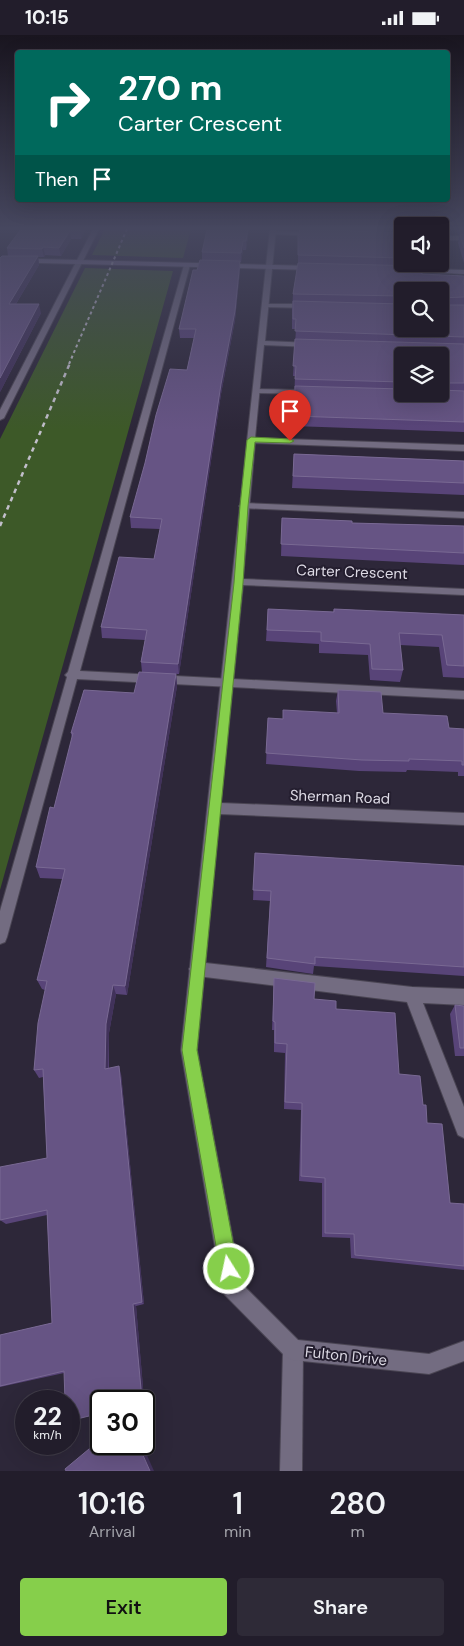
<!DOCTYPE html>
<html lang="en">
<head>
<meta charset="utf-8">
<style>
  :root { --surface:#221d2b; --page:#2e2a37; --text:#f1f3f6; --muted:#a2a2a9; --line:#3f3b47; --accent:#86cf4b }
  body { margin:0; font-family:"DM Sans",sans-serif; background:var(--page); color:var(--text); height:100vh; display:flex; flex-direction:column; font-size:19px; white-space:nowrap }
  * { box-sizing:border-box; margin:0 }
  p { font-size:16px; color:var(--muted) }
  .icon { flex:none; width:28px; height:28px; fill:none; stroke:currentColor; stroke-width:2; stroke-linecap:round; stroke-linejoin:round }
  .map { position:relative; height:1436px; overflow:hidden }
  .side { display:flex; flex-direction:column; background:var(--surface); flex:1 }
  .side>* { flex:none }
  .guide { position:absolute; left:15px; top:15px; width:435px; height:152px; border-radius:5px; box-shadow:0 5px 20px #0002,0 0 0 1px var(--line); background:#00695c; color:#fff; overflow:hidden }
  .tools { position:absolute; left:394px; top:182px; display:grid; gap:10px }
  .tools a { display:grid; place-items:center; width:55px; height:55px; border-radius:5px; background:var(--surface); box-shadow:0 5px 20px #0002,0 0 0 1px var(--line); font-size:25px }
  .speed { position:absolute; left:15px; top:1355px; display:flex; gap:10px; font-size:25px; font-weight:700; text-align:center }
  .speed>* { display:grid; place-content:center; width:65px; height:65px; border-radius:50%; background:var(--surface); box-shadow:0 5px 20px #0002,0 0 0 1px var(--line); line-height:1 }
  .speed small { font-size:12px; font-weight:400 }
  .speed .limit { border:2px solid #111; border-radius:8px; background:#fff; color:#111 }
  .pin { position:absolute; display:grid; place-items:center; width:42px; height:42px; color:#fff; margin:-51px -21px; border-radius:50% 50% 50% 0; rotate:-45deg; box-shadow:0 0 5px #0007 }
  .pin .icon { rotate:45deg }
  .me { position:absolute; width:55px; margin:-28px; rotate:350deg; stroke-linejoin:round; filter:drop-shadow(0 0 4px #0008) }
  .turn { display:flex; align-items:center; gap:18px; height:105px; padding:0 20px; font-size:22px }
  .turn .icon { width:65px; height:65px; stroke-width:2.5 }
  .turn b { display:block; font-size:35px; line-height:42px }
  .then { display:flex; align-items:center; height:48px; padding:0 20px; background:#0003; gap:10px; font-size:19px }
  .eta { display:flex; justify-content:space-evenly; align-items:center; height:85px; text-align:center }
  .eta b { font-size:30px; font-weight:600; line-height:35px }
  .cta { display:flex; gap:10px; margin-top:auto; padding:10px 20px }
  .cta a { flex:1; height:58px; border-radius:5px; background:var(--accent); color:#111; font-size:20px; font-weight:600; line-height:58px; text-align:center }
  .cta a+a { background:var(--page); color:var(--text) }
  .status { display:flex; justify-content:space-between; align-items:center; height:35px; padding:0 25px; background:var(--surface); direction:ltr }
  .status svg { height:14px; fill:currentColor }
  .map>svg:first-child { display:block }
</style>
</head>
<body>
<div class="status"><b>10:15</b><svg viewBox="0 0 49 12"><path d="M0 12V9h3v3zM5 12V6h3v6zM10 12V3h3v9zM15 12V0h3v12zM26 1h20v11H26zM47 4h2v5h-2z"/></svg></div>
<div class="map">
<svg width="464" height="1436" viewBox="0 0 464 1436">
  <rect width="100%" height="100%" fill="#2d2739"/>
  <g fill="#3d5928">
    <polygon points="105,194 191,194 183,223 92,220"/>
    <polygon points="85,233 173,236 0,855 0,404"/>
  </g>
  <g fill="none" stroke-linecap="round" stroke-linejoin="round">
    <g stroke="#4a4553" stroke-width="2">
      <g id="lane">
        <polygon points="93,194 99,194 4,383 0,385 0,375"/>
        <polygon points="272,196 315,197 318,199 315,201 270,199"/>
        <rect x="440" y="201" width="24" height="4"/>
        <polygon points="187,228 190,230 80,636 464,656 464,664 77,644 7,902 5,907 0,909 0,876 67,642 65,640 68,637 184,230"/>
        <polygon points="262,269 309,269 312,271 309,273 264,272 262,271"/>
        <polygon points="254,354 312,355 316,357 312,359 257,358 254,358"/>
        <polygon points="244,468 464,477 464,483 241,473 239,471"/>
        <polygon points="197,927 412,952 464,954 464,970 423,968 464,1072 464,1103 458,1100 407,967 197,941 192,939 189,934 192,929"/>
        <polygon points="293,1305 300,1308 303,1315 302,1436 280,1436 283,1315 286,1308"/>
      </g>
    </g>
    <g stroke="#4a4553" stroke-width="2">
      <g id="street">
        <polygon points="270,194 276,194 265,306 312,308 316,310 312,312 264,310 255,403 464,410 464,416 255,408 243,544 464,554 464,560 243,550 221,768 464,778 464,790 220,779 197,1015 241,1248 298,1305 429,1319 464,1306 464,1326 429,1339 293,1325 286,1322 225,1260 222,1253 181,1015"/>
        <polygon points="440,227 443,229 444,237 439,236 437,229"/>
      </g>
    </g>
    <g stroke="#4a4553" stroke-width="2">
      <g id="secondary">
        <polygon points="0,223 314,231 317,233 314,235 0,227"/>
        <polygon points="404,233 464,235 464,239 402,236"/>
      </g>
    </g>
    <use href="#lane" fill="#736c81" fill-rule="evenodd"/>
    <use href="#street" fill="#736c81" fill-rule="evenodd"/>
    <use href="#secondary" fill="#837899" fill-rule="evenodd"/>
    <polyline stroke="#c2bfcb" stroke-width="2" stroke-dasharray="3 3" stroke-linecap="butt" points="69,329 127,194"/>
    <polyline stroke="#c2bfcb" stroke-width="2.5" stroke-dasharray="4.5 4.5" stroke-linecap="butt" points="0,491 70,328"/>
  </g>
  <g fill="#584478" fill-rule="evenodd">
    <polygon points="21,194 86,194 81,204 71,204 61,221 45,220 44,222 38,222 39,230 16,269 41,278 0,357 8,221 7,213"/>
    <polygon points="211,194 249,194 246,215 243,215 241,227 240,227 240,235 235,285 221,359 179,639 176,639 177,651 127,960 116,959 109,998 109,1033 121,1039 144,1269 136,1271 144,1364 136,1365 136,1366 101,1366 64,1338 0,1352 0,1300 52,1288 47,1180 6,1189 0,1185 47,1123 43,1042 39,1043 34,1035 45,955 42,954 37,945 62,844 40,843 36,832 54,773 72,703 71,698 134,658 142,637 141,627 145,605 102,603 101,592 154,524 160,494 131,493 130,482 187,335 194,303 180,303 179,294 197,235 202,225 202,217"/>
    <path d="M300 194H402V229H417V231L422 239 464 241V397L293 391 295 341H293L296 294H292V275L293 259 298 229V200H299ZM402 256 440 294H402ZM402 321H440V359H402Z"/>
    <polygon points="456,194 464,194 464,228 458,208 460,200 458,199"/>
    <polygon points="294,419 464,426 464,460 292,453"/>
    <polygon points="282,483 352,488 464,491 464,530 281,521"/>
    <polygon points="268,574 333,577 334,574 464,580 464,643 443,642 439,612 400,610 403,635 400,647 370,645 368,620 319,618 319,609 266,606"/>
    <polygon points="338,655 383,678 449,693 464,694 464,741 458,741 458,737 407,735 406,737 359,736 266,729 268,683 283,684 337,678 336,666"/>
    <polygon points="255,818 464,831 464,941 314,931 313,939 266,932 270,866 253,865"/>
    <polygon points="274,943 314,964 336,974 399,1039 423,1070 427,1088 450,1168 464,1169 464,1235 351,1223 350,1203 322,1202 322,1148 299,1146 301,1075 284,1074 285,1018 274,1017 274,995 272,995"/>
    <polygon points="455,970 464,971 464,1021 455,1021 450,979"/>
  </g>
  <g fill="#41325a">
    <polygon points="81,194 86,194 81,204 80,196"/>
    <polygon points="248,194 249,194 246,215 246,206"/>
    <polygon points="70,196 71,204 61,221 59,213"/>
    <polygon points="243,206 243,215 241,227 241,218"/>
    <polygon points="43,212 45,220 44,222 42,214"/>
    <polygon points="38,221 39,230 11,277 9,269"/>
    <polygon points="240,226 240,235 235,285 221,359 179,639 178,629"/>
    <polygon points="39,269 41,278 0,357 0,343"/>
    <polygon points="176,639 177,651 127,960 125,951"/>
    <polygon points="113,950 116,959 109,998 108,1041 105,1034 106,989"/>
    <polygon points="119,1031 121,1039 144,1269 142,1267"/>
    <polygon points="133,1269 136,1271 144,1364 142,1364"/>
    <polygon points="138,1409 142,1409 154,1436 150,1436"/>
  </g>
  <g fill="#665484" stroke="#796993">
    <polygon points="21,194 81,194 80,196 70,196 59,213 43,212 42,214 7,213"/>
    <polygon points="211,194 248,194 246,206 243,206 241,218 202,217 207,195 211,195"/>
    <polygon points="300,194 402,198 402,223 298,220 298,200 299,200"/>
    <polygon points="464,199 464,213 460,200"/>
    <polygon points="2,221 38,221 9,269 39,269 0,343 0,223"/>
    <polygon points="200,225 240,226 235,276 221,349 178,629 141,627 147,595 101,592 119,522 154,524 162,484 130,482 145,428 156,380 170,334 187,335 196,294 179,294 193,235 197,235"/>
    <polygon points="298,228 420,231 422,239 464,241 464,262 440,263 440,267 440,256 402,256 402,261 293,259"/>
    <polygon points="293,266 402,269 402,294 440,294 440,268 442,270 464,270 464,302 295,296 296,284 293,284"/>
    <polygon points="295,304 464,309 464,348 440,348 440,321 402,321 402,347 295,344 296,331 293,331"/>
    <polygon points="295,351 402,354 402,359 440,359 440,355 464,356 464,387 294,381"/>
    <polygon points="294,419 464,426 464,448 293,441"/>
    <polygon points="282,483 352,486 352,488 464,491 464,518 281,509"/>
    <polygon points="268,574 334,577 334,574 464,580 464,631 447,630 442,600 399,598 403,635 372,634 370,609 321,606 321,597 267,595"/>
    <polygon points="139,637 176,639 125,951 113,950 106,989 105,1034 119,1031 142,1267 133,1269 142,1364 133,1366 101,1366 101,1378 69,1386 69,1366 65,1366 64,1336 0,1351 0,1300 52,1288 47,1175 0,1185 0,1132 47,1123 43,1034 34,1035 38,988 47,946 37,945 65,834 36,832 50,772 54,773 73,698 71,698 84,655 134,658"/>
    <polygon points="338,655 381,657 383,678 447,681 449,693 464,694 464,730 462,730 462,726 409,724 409,726 362,725 266,718 268,683 283,684 283,675 339,678"/>
    <polygon points="255,818 464,831 464,932 315,922 315,929 267,923 271,856 253,855"/>
    <polygon points="274,943 315,948 314,964 336,966 336,974 395,978 399,1039 420,1041 423,1070 426,1070 427,1088 442,1089 450,1168 464,1169 464,1231 355,1220 354,1199 325,1198 325,1143 301,1141 302,1068 285,1067 287,1009 275,1008 275,987 273,986"/>
    <polygon points="455,970 464,971 464,1013 460,1013"/>
    <polygon points="101,1404 101,1409 138,1409 150,1436 66,1436 65,1434"/>
  </g>
  <linearGradient id="sky" x2="0" y2="1"><stop stop-color="#19151f"/><stop offset="0.49" stop-color="#46475f"/><stop offset="1" stop-color="#46475f" stop-opacity="0"/></linearGradient>
  <rect width="464" height="395" fill="url(#sky)"/>
  <polygon fill="#86cf4b" stroke="#578731" points="251,402 290,404 294,406 290,408 255,407 248,471 243,548 197,1015 238,1234 235,1241 229,1243 223,1241 220,1234 182,1015 234,548 240,471 247,405"/>
  <g text-anchor="middle" dominant-baseline="central" stroke-width="4" stroke-linejoin="round" paint-order="stroke">
    <g font-size="15" fill="#dddae5" stroke="#241e2f">
      <text transform="translate(352 537) rotate(2)">Carter Crescent</text>
      <text transform="translate(340 762) rotate(2)">Sherman Road</text>
      <text transform="translate(346 1321) rotate(6)">Fulton Drive</text>
    </g>
  </g>
</svg>
<div class="tools">
<a><svg class="icon" aria-label="sound" viewBox="0 0 24 24"><path d="M4 9h4l5-4v14l-5-4H4zM17 9q2 3 0 6"/></svg></a>
<a><svg class="icon" aria-label="search" viewBox="0 0 24 24"><circle cx="10" cy="10" r="6"/><path d="M15 15l6 6"/></svg></a>
<a><svg class="icon" aria-label="layers" viewBox="0 0 24 24"><path d="M12 4l9 5-9 5-9-5zM3 14l9 5 9-5"/></svg></a>
</div>
<div class="speed"><div>22<small>km/h</small></div><div class="limit">30</div></div>
<div class="pin" style="left:290px;top:406px;background:#d93025"><svg class="icon" aria-label="arrive" viewBox="0 0 24 24"><path d="M6 21V4h12l-3 4 3 4H6"/></svg></div>
<svg class="me" style="left:229px;top:1234px" viewBox="-20 -20 40 40"><circle r="17" fill="#86cf4b" stroke="#fff" stroke-width="3"/><path d="M0-11L8 9 0 5-8 9z" fill="#fff"/></svg>
<div class="guide">
<div class="turn"><svg class="icon" aria-label="right" viewBox="0 0 24 24"><path d="M7 20v-9h11M14 6l5 5-5 5"/></svg><div><b>270 m</b>Carter Crescent</div></div>
<div class="then">Then<svg class="icon" aria-label="arrive" viewBox="0 0 24 24"><path d="M6 21V4h12l-3 4 3 4H6"/></svg></div>
</div>
</div>
<section class="side">
<div class="eta">
<div><b>10:16</b><p>Arrival</p></div>
<div><b>1</b><p>min</p></div>
<div><b>280</b><p>m</p></div>
</div>
<div class="cta"><a>Exit</a><a>Share</a></div>
</section>
</body>
</html>
